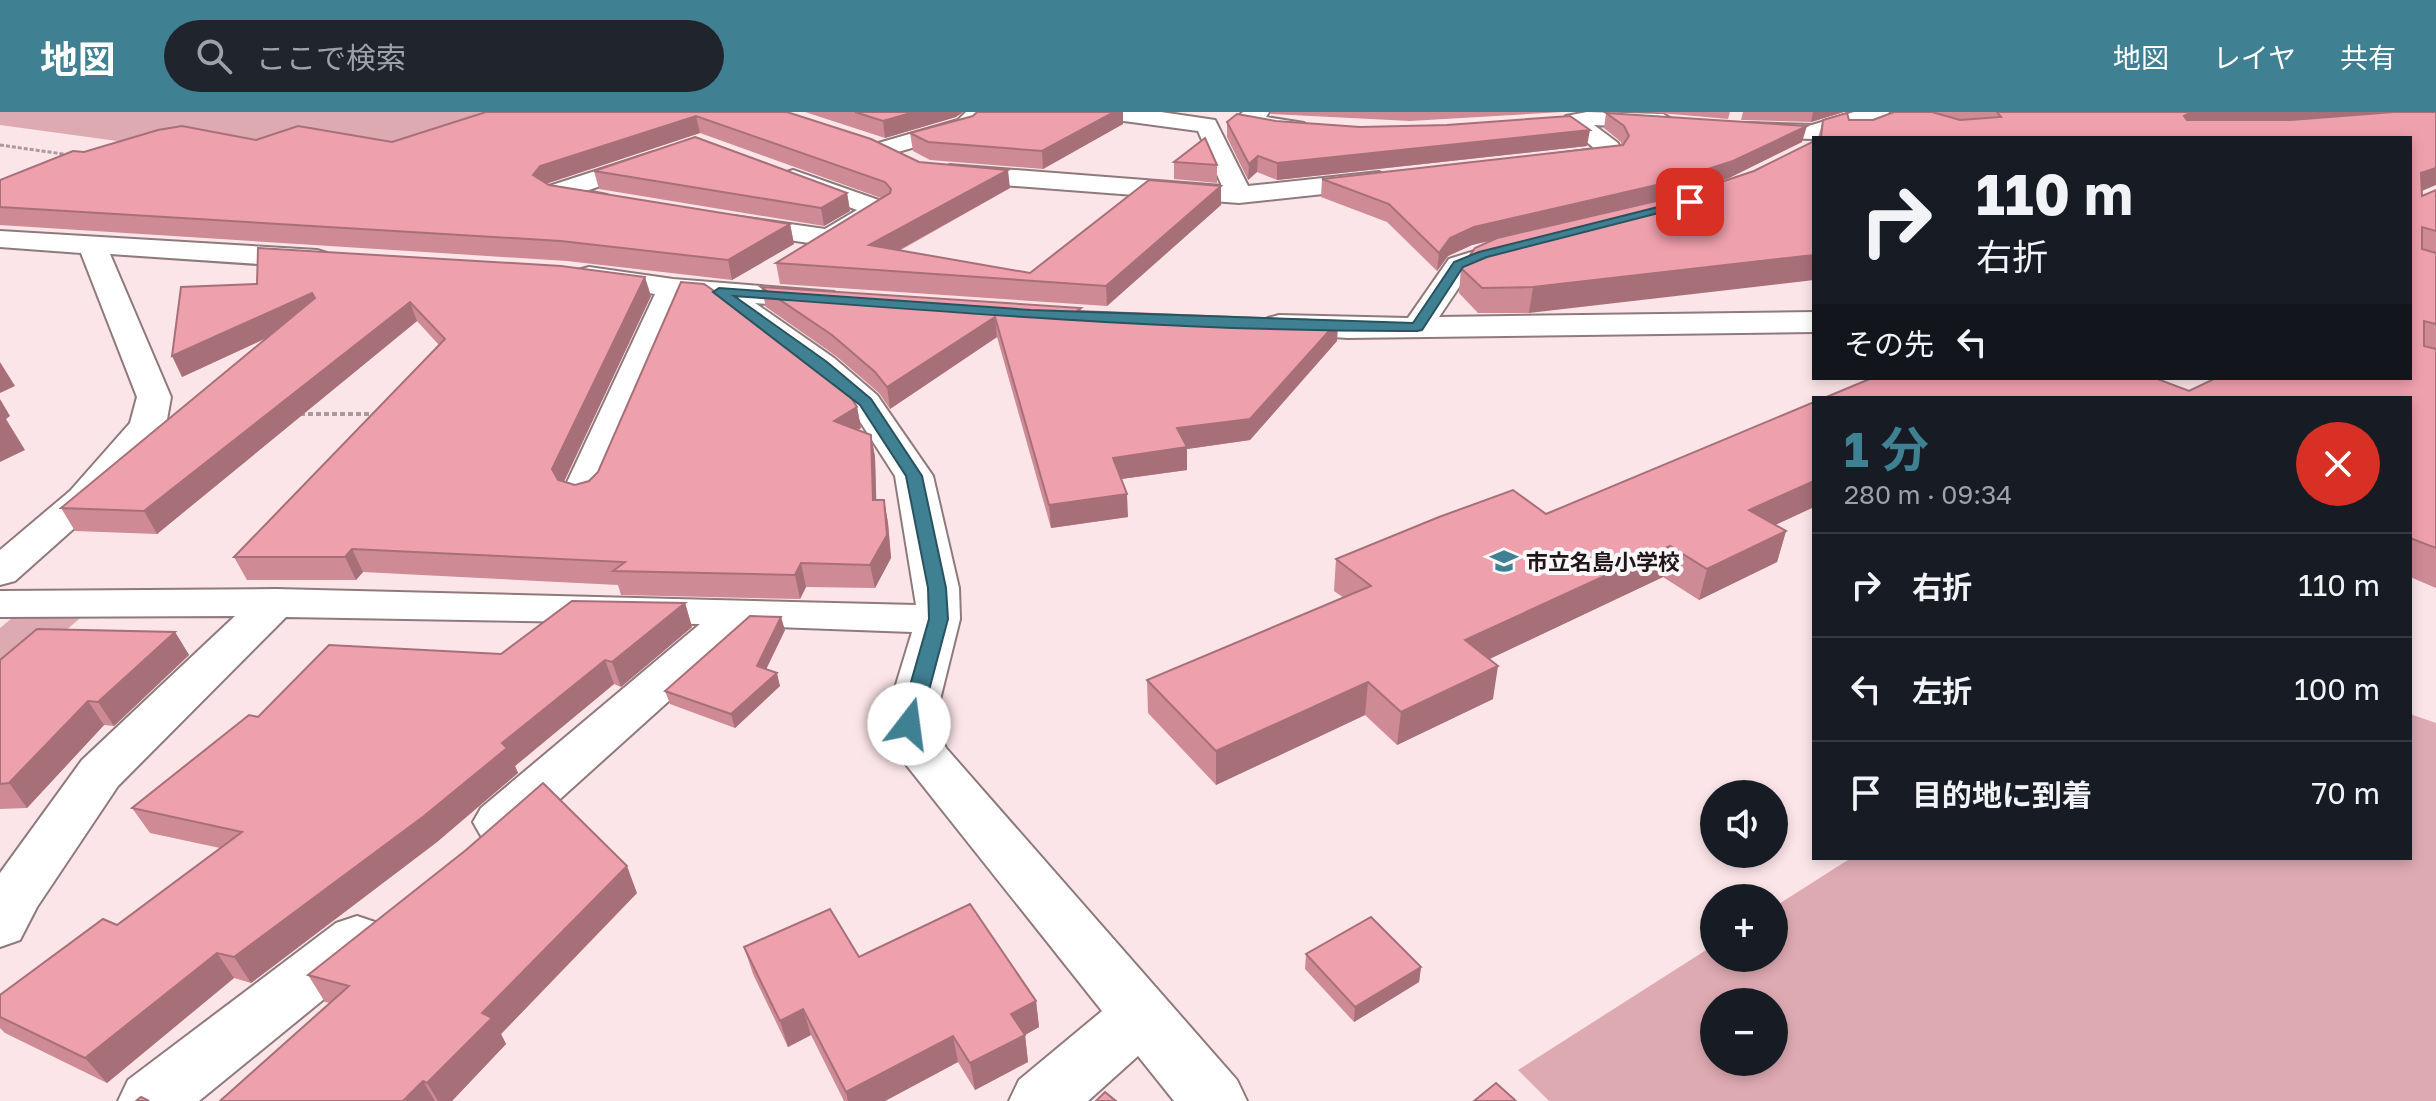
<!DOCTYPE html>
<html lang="ja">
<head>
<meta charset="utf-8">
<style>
  :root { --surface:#171b24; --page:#20242c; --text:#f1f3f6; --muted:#9ea1a6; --line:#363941; --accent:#3f8092 }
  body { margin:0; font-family:"Golos Text","Noto Sans JP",sans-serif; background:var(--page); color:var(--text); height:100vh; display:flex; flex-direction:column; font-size:30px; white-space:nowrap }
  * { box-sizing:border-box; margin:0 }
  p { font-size:26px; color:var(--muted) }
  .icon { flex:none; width:44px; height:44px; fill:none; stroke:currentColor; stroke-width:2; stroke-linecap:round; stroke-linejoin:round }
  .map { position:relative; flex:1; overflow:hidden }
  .panel { position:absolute; left:1812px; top:284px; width:600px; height:464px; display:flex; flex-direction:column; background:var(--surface); border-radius:0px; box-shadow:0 4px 12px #0003 }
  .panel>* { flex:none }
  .hud { position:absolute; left:1812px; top:24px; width:600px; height:244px; border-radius:0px; box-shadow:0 4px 12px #0003; background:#171b24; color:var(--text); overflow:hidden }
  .tools { position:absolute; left:1700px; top:668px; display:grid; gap:16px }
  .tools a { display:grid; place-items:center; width:88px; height:88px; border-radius:50%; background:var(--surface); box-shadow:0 4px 12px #0003; font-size:40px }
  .pin { position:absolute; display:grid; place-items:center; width:68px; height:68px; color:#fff; margin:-34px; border-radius:16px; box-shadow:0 4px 12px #0006 }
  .me { position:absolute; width:88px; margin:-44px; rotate:15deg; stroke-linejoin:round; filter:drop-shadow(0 0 6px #0008) }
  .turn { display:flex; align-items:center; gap:28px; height:168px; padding:0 32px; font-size:36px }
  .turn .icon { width:104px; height:104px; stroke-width:2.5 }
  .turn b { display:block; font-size:56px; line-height:68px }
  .then { display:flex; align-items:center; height:76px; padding:0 32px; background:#0003; gap:16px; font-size:30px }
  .round { display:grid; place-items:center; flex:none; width:84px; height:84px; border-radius:42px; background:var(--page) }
  .summary { display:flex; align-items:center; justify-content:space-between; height:136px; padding:0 32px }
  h1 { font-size:48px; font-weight:700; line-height:60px; color:var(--accent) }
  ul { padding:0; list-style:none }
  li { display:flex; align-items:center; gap:24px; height:104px; padding:0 32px; border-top:2px solid var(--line) }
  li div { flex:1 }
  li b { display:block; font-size:30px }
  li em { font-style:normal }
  header { display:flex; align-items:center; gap:48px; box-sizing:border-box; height:112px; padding:0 40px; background:var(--accent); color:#fff }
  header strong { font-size:38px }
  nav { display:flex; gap:44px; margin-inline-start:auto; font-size:28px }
  .search { width:560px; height:72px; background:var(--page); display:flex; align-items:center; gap:20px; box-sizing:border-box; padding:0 28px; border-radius:44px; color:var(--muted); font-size:30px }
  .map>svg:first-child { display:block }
</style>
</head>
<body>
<header>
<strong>地図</strong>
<div class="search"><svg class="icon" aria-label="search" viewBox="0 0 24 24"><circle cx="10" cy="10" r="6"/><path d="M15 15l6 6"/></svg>ここで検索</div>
<nav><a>地図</a><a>レイヤ</a><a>共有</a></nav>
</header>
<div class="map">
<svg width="2436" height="989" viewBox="0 0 2436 989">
  <rect width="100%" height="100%" fill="#fce5e8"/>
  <g fill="#deaab2" fill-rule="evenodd">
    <polygon points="0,0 642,0 495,33 139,32 0,13"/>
    <polygon points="12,506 80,506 0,577 0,516"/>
    <path d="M2410 602 2436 611V989H1549L1518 958 1714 833V846H1774V795L1851 746H2410ZM1714 890H1774V950H1714Z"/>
  </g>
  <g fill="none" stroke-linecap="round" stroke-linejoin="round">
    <g stroke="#8e7a7c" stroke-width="4">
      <g id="minor">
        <polygon points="966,0 990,0 974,18 884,44 872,37 875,32 958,8"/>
        <polygon points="1098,0 1161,0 1215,8 1248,74 1379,60 1392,68 1379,76 1239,91 950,69 937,61 950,53 1222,74 1198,19 1109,7"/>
        <polygon points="1243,0 1269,0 1266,5 1304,11 1308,16 1296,23 1237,14 1233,9"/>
        <polygon points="1587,0 1663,2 1675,9 1663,16 1594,13 1618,31 1623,42 1620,47 1559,55 1550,53 1547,48 1550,43 1595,37 1562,9 1566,4"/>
        <polygon points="1854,0 1889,0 1886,5 1813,27 1748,25 1736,18 1748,11 1812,13"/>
        <path d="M654 40 666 47 663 52 586 79 607 83 611 89 607 95C592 98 551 94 542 81L546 75Z"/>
        <polygon points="793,58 887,91 891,97 846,128 829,134 723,118 719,112 723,106 733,104 825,117 857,98 784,71 780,66 784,61"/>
        <polygon points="0,119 317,138 327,141 331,147 327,153 317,156 110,142 171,285 166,313 98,395 15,469 0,473 0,438 70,379 130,311 137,285 81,141 0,135"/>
        <polygon points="1522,124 1532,127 1536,133 1532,139 1470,159 1439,205 1814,200 1814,220 1347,226 1268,220 1263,213 1268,206 1279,203 1408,206 1449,147"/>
        <polygon points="589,155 673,167 834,180 838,187 834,194 823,196 755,191 834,246 877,283 933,364 959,476 960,507 934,612 946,636 1237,968 1247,989 1174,989 1138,944 1088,989 1009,989 1019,968 1102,899 900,645 884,612 912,520 752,514 519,724 500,729 481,724 473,710 481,696 700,512 286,505 118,674 37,795 20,828 0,835 0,761 82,648 235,504 0,505 0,479 276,477 916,493 895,364 852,297 810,260 710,188 684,186 637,304 596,389 582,393 568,389 562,381 655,182 578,170 574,164 578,158"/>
        <polygon points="357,804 378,811 386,827 378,843 199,989 118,989 128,968 336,811"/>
      </g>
    </g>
    <polyline stroke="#ab999c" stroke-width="3" stroke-dasharray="4 2" stroke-linecap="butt" points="0,33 70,43"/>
    <polyline stroke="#ab999c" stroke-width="4" stroke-dasharray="5 3" stroke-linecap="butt" points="300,302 378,302"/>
    <use href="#minor" fill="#fff" fill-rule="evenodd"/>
  </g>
  <g fill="#ce8a95">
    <polygon points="486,0 787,0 919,50 1010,76 899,139 1030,161 1221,93 1107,194 780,172 776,151 881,86 700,21 546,72 549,73 790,112 794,132 732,168 567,149 0,113 0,68 84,40 256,28 392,30"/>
    <polygon points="805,0 963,0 956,5 885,26"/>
    <polygon points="1271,0 1563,0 1410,9 1271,2"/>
    <polygon points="1649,0 1730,0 1728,7"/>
    <polygon points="1743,0 1844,0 1811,10 1741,8"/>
    <polygon points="1894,0 2436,0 2422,79 2422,84 2436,78 2436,476 2410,465 2410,286 2189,279 2410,266 2410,26 1818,26 1823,8 1873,8"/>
    <polygon points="1606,1 1802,30 1729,66 1658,89 1682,83 1754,59 1529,201 1478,201 1459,181 1461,156 1493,128 1472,133 1448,144 1437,159 1387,110 1321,85 1322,67 1622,34 1621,30 1604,16"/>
    <polygon points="973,4 1123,12 1043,57 930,48 913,39 910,21"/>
    <polygon points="1276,9 1587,34 1277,68 1257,60 1248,68 1227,25 1227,10"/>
    <polygon points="1174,50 1217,53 1217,71 1174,67"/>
    <polygon points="594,59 847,81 850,99 824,114 599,77"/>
    <polygon points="181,175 651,184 564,370 575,373 857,295 861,316 858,318 871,323 875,345 876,388 884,388 888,411 891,446 875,476 806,475 800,487 621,483 618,473 363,460 356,468 247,468 234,445 439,233 417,209 157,422 75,419 61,396 267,226 182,265"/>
    <polygon points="761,175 1081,196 1081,200 1338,209 1337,229 1250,328 1187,337 1187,358 1121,367 1128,405 1051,416 997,225 890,297 879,281 836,244 766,195"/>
    <polygon points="1814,290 1814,395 1775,413 1786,419 1777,450 1699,488 1663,465 1489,547 1493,587 1397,633 1365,603 1216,673 1148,601 1147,568 1344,486 1334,479 1336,447 1546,402"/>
    <polygon points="685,491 692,515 621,575 614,572 515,654 518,661 437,730 251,871 234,866 107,971 5,921 0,916 0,883 117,813 220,736 150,721 132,696 258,605 501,542"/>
    <polygon points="785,518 766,557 780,574 735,616 670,592 665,579"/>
    <polygon points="175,520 189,543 114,614 104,613 27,696 0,697 0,548"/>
    <polygon points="637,781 501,922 506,932 452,989 220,989 330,891 325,890 308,863"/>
    <polygon points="744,835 859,845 1036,889 1039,915 1025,923 1028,950 975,978 958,950 885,989 844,989 811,923 788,935 753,862"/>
    <polygon points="1306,842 1421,855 1419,870 1354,910 1305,857"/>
  </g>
  <g fill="#a77079">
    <polygon points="914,0 963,0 956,5 885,26 883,9"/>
    <polygon points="1114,0 1123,0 1123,12 1043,57 1042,39"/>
    <polygon points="1813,0 1844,0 1811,10"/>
    <polygon points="2191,0 2397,0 2190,16 2184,4"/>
    <polygon points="696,4 700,21 545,72 533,63 540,54"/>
    <polygon points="1807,14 1802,30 1729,66 1657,89 1472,133 1448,144 1437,159 1439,141 1450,126 1474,115"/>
    <polygon points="1590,18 1587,34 1277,68 1277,51"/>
    <polygon points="1258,44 1257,60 1248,68 1249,52"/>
    <polygon points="2436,56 2436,73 2410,84 2421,61"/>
    <polygon points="1008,58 1010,76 872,153 869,133"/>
    <polygon points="1221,74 1221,93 1107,194 1106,174"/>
    <polygon points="847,81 850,99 824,114 821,96"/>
    <polygon points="790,112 794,132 732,168 728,148"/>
    <polygon points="1814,143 1814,168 1529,201 1533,175"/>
    <polygon points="645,165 651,184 559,380 552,357"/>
    <polygon points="312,181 320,201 182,265 172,244"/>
    <polygon points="410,190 417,209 157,422 144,399"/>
    <polygon points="995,205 997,225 890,297 887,275"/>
    <polygon points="1338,209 1337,229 1250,328 1187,337 1187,358 1114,368 1113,346 1177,316"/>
    <polygon points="0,250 15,274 0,281"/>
    <polygon points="0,287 10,304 6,307 25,338 0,350"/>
    <polygon points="857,295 861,316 838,331 834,309"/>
    <polygon points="871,323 875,345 877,411 873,388"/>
    <polygon points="1814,369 1814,395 1741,429 1749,398"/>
    <polygon points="1127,382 1128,405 1051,416 1049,393"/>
    <polygon points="884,388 888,411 891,446 875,476 870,453"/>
    <polygon points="1786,419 1777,450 1699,488 1707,457"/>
    <polygon points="1670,434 1663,465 1460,561 1465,528"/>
    <polygon points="352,437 363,460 356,468 345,445"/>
    <polygon points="801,451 806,475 800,487 795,463"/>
    <polygon points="685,491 692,515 621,575 612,550"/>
    <polygon points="781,505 785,518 761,568 757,554"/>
    <polygon points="175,520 189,543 114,614 98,590"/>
    <polygon points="605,548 614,572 515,654 518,661 437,730 251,871 234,845"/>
    <polygon points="1498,554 1493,587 1397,633 1401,600"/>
    <polygon points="777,561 780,574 735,616 731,602"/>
    <polygon points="1368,570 1365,603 1216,673 1216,639"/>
    <polygon points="88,589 104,613 27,696 9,671"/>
    <polygon points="627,754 637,781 501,922 506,932 452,989 438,989 427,971 482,901"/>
    <polygon points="217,841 234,866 107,971 85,946"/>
    <polygon points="1421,855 1419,870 1354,910 1355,895"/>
    <polygon points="1036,889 1039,915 1025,923 1028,950 975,978 970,951 1011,902"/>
    <polygon points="803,897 811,923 788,935 780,909"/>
    <polygon points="953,924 958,950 885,989 848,989 846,980"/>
    <polygon points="423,969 435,989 403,989"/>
  </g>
  <g fill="#efa0ad" stroke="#a77079" stroke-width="2">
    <polygon points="486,0 787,0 871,27 919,50 1008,58 869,133 1030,161 1149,68 1221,74 1106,174 776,151 890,81 891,77 885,70 696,4 540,54 533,63 549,73 790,112 728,148 561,129 0,95 0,68 73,39 84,40 158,18 182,14 256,28 298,14 392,30"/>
    <polygon points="855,0 914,0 883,9"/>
    <polygon points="977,0 1114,0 1042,39 928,30 910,21 973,4"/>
    <polygon points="1894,0 1932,0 1960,8 2001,5 1997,0 2191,0 2184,4 2187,8 2291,8 2394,0 2436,0 2436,56 2421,61 2422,84 2436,78 2436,119 2422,115 2422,137 2436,141 2436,212 2424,209 2424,234 2436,237 2436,436 2410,426 2410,286 1824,286 1872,266 2155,266 2189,279 2216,266 2410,266 2410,26 1821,26 1823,8 1847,1 1849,8 1873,8"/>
    <polygon points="1606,1 1807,14 1733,49 1661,72 1474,115 1450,126 1439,141 1389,92 1322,67 1623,33 1629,24 1624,14"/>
    <polygon points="1237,2 1276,9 1360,15 1447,13 1570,4 1590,18 1277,51 1258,44 1249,52 1227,10"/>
    <polygon points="695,25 847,81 821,96 594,59"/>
    <polygon points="1205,26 1217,53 1174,50"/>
    <polygon points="1814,29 1814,143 1533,175 1482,176 1461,156 1475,136 1497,126 1682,83 1754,59"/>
    <polygon points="258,136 561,154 645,165 552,357 558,368 575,373 589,369 598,360 681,170 704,172 804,242 846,278 857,295 834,309 871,323 873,388 884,388 887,423 870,453 801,451 795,463 613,459 625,450 352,437 345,445 234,445 445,227 410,190 144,399 61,396 315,186 312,181 172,244 181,175 257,172"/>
    <polygon points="761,175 1081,196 1077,199 1338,209 1250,307 1177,316 1187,335 1113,346 1127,382 1049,393 995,205 887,275 875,260 832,223"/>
    <polygon points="1814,290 1814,369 1749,398 1786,419 1707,457 1670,434 1465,528 1498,554 1401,600 1368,570 1216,639 1147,568 1371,474 1336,447 1439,405 1513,378 1546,402"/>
    <polygon points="572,489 685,491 612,550 605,548 502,631 507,636 424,704 234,845 217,841 85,946 0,905 0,883 103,807 117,813 242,720 132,696 249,603 258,605 329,533 501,542"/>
    <polygon points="750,504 781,505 757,554 777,561 731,602 665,579"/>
    <polygon points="37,517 175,520 98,590 88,589 9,671 0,672 0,548"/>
    <polygon points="543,671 627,754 482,901 492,906 427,971 423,969 403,989 220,989 349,874 308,863 466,738"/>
    <polygon points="970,792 1036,889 1011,902 1025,923 970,951 953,924 846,980 803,897 780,909 744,835 830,797 859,845"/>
    <polygon points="1371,805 1421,855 1355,895 1306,842"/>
    <polygon points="1496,971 1516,989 1474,989"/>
    <polygon points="1105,980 1116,989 1096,989"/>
    <polygon points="141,985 149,989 136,989"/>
  </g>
  <path fill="#3f8092" stroke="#29535f" stroke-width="2" d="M1690 87 1694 92 1487 145 1463 155 1422 218 1417 219C1190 220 961 201 734 184L827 250 871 287 922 364 946 476 948 507 920 612 909 619 899 612 929 507 928 476 906 364 860 293 713 180 719 176 1031 198 1413 211 1454 150 1479 140Z"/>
  <defs>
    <g id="school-bare" transform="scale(2.16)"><path d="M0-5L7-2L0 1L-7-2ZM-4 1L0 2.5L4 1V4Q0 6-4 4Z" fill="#3f8092" stroke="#fcf7f8" stroke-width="2.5" paint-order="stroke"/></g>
  </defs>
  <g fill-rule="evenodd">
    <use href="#school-bare" x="1504" y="449"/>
  </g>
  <g text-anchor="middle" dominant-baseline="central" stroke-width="8" stroke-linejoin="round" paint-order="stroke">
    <g font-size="22" font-weight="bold" fill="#1f1719" stroke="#fcf7f8" text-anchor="start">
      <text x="1526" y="449">市立名島小学校</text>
    </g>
  </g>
</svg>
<div class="tools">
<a><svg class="icon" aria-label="sound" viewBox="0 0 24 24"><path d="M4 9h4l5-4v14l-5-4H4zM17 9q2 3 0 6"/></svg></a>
<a>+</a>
<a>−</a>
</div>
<div class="pin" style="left:1690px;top:90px;background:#d93025"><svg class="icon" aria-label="arrive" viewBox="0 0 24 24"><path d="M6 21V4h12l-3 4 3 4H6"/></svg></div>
<svg class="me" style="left:909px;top:612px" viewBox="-20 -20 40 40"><circle r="19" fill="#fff"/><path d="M0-13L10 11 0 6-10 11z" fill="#3f8092"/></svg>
<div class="hud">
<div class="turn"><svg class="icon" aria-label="right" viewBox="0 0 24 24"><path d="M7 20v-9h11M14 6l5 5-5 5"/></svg><div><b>110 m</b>右折</div></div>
<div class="then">その先<svg class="icon" aria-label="left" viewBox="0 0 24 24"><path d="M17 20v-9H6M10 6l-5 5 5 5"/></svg></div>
</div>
<section class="panel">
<div class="summary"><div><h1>1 分</h1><p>280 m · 09:34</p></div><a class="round" style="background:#d93025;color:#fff"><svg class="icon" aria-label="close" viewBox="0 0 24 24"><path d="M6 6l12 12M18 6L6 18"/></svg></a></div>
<ul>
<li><svg class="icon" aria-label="right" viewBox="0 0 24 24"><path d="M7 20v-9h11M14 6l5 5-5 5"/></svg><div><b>右折</b></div><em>110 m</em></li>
<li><svg class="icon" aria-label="left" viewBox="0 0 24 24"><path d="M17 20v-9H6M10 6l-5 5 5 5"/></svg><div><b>左折</b></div><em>100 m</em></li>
<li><svg class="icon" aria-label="arrive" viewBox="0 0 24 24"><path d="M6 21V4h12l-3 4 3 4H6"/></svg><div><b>目的地に到着</b></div><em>70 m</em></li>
</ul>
</section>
</div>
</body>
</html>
